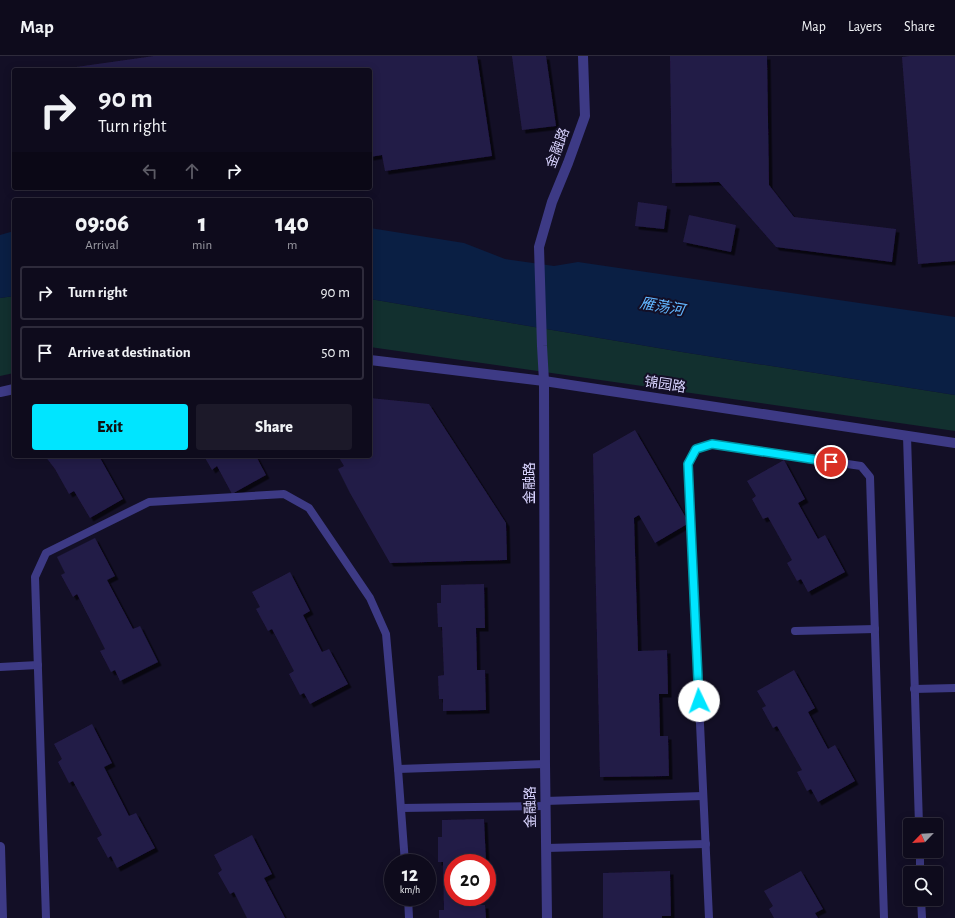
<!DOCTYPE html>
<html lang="en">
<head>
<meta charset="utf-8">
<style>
  :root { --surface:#0e0b1c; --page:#1c1929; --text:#f1f3f6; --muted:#9b9ba3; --line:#2e2b3b; --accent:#00e5ff }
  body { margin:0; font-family:"Alegreya Sans","Noto Sans SC",sans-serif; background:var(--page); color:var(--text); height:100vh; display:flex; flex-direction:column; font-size:15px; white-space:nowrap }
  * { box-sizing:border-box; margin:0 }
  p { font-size:13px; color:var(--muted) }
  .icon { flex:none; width:22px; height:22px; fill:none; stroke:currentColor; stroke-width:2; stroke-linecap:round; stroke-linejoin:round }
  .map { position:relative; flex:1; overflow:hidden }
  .drawer { position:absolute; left:12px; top:142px; width:360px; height:260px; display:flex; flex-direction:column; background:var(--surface); border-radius:4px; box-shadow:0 2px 10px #0003,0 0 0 1px var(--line) }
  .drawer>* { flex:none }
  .top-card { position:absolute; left:12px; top:12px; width:360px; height:122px; border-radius:4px; box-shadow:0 2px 10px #0003,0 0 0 1px var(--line); background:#0e0b1c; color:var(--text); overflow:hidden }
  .needle { width:26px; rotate:245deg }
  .tools { position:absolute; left:903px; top:762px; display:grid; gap:8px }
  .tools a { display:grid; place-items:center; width:40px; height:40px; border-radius:4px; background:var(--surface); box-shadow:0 2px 10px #0003,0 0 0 1px var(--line); font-size:20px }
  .speed { position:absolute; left:384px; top:798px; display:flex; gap:8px; font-size:20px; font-weight:700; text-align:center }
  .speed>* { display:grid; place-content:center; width:52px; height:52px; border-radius:50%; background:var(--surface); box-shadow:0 2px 10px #0003,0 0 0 1px var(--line); line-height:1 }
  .speed small { font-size:10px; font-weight:400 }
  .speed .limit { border:6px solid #d22; background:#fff; color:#111 }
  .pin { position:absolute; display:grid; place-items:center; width:34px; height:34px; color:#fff; margin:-17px; border:2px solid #fff; border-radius:50%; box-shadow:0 1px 4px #0007 }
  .me { position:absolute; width:44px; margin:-22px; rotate:357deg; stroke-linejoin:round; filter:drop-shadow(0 0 3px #0008) }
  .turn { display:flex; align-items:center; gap:14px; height:84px; padding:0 20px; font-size:18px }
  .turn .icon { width:52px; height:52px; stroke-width:2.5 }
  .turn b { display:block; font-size:28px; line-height:34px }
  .lanes { display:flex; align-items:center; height:38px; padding:0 20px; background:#0003; justify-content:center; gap:20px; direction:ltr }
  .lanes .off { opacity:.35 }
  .eta { display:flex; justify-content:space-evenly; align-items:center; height:68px; text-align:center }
  .eta b { font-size:24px; font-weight:800; line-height:28px }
  .button { display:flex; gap:8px; margin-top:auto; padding:8px 20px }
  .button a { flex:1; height:46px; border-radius:4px; background:var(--accent); color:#111; font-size:16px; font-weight:800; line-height:46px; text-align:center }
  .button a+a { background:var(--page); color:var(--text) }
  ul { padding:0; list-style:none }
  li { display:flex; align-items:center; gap:12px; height:54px; margin:0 8px 6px; padding:0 12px; border:2px solid var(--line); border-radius:4px }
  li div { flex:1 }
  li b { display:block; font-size:15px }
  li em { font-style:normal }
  header { display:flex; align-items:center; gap:24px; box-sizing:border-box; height:56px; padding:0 20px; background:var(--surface); border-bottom:1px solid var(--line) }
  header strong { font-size:19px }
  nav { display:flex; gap:22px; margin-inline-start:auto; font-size:14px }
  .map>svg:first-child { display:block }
</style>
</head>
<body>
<header>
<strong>Map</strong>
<nav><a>Map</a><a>Layers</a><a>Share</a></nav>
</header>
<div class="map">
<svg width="955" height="862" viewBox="0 0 955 862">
  <defs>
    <filter id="shadow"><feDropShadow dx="3.5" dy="3.5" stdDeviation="0" flood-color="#0009"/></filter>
  </defs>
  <rect width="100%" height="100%" fill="#130f26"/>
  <g fill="#12302f">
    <polygon points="14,240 14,317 0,320 0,242"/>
    <polygon points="370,243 682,296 955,339 955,375 370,291"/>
  </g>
  <g fill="#0a1f44">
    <polygon points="370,172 464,187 505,203 554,210 578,206 955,261 955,339 682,296 370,243"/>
    <polygon points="14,175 14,240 0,242 0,179"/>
  </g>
  <g fill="#241b47" filter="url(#shadow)">
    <polygon points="154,0 477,0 492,100 385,115 382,99 370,101 370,14 62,14 62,13"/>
    <polygon points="512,0 546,0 556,70 522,74"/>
    <polygon points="670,0 767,0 769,129 794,161 896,173 892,206 776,191 719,126 672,127"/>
    <polygon points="910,0 955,0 955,205 918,208 902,1"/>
    <polygon points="638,146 667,150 664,173 635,170"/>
    <polygon points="689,159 736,169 731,196 683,186"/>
    <polygon points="370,342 429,348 506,467 507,504 390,507 350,437 338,413 344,410 338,400 370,400"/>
    <polygon points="635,374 689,467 655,487 639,459 634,462 638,595 667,594 668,638 659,638 660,680 668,680 669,720 600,721 593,398"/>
    <polygon points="45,400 99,400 123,443 90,462 74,435 69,438 55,413"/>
    <polygon points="204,400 256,400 266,419 232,438 217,410 212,414"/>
    <polygon points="784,404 805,443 798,447 818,483 825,479 845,516 808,536 801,523 797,525 787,507 792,504 768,461 763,463 752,443 756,440 747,425"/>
    <polygon points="95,482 115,520 107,524 133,573 140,570 158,606 120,625 115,614 111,616 100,595 105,593 77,538 73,541 61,519 65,517 57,501"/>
    <polygon points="290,516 310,555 303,559 322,596 329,593 348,628 310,648 304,637 300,639 289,618 294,615 272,573 268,575 256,553 260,551 252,536"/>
    <polygon points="484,528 485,572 476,572 477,614 485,614 486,654 443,655 443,643 439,643 438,620 444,619 442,571 438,571 437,547 441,547 441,529"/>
    <polygon points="794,614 815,652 808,656 828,693 835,689 855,725 818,746 811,733 807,735 797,716 802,714 777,670 773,672 762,652 766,650 757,635"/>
    <polygon points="92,668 112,707 104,711 129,760 136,757 155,792 117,812 111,800 108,802 97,782 102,779 73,725 69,727 58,706 62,703 54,688"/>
    <polygon points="484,763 486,806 453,807 453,841 477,841 478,849 485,849 486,862 439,862 439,854 444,854 443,806 438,806 438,781 442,781 442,764"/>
    <polygon points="252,779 272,818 264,822 285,862 247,862 234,836 230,838 218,817 222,814 214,799"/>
    <polygon points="670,815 671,860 662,860 662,862 603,862 603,817"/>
    <polygon points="801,815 823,853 815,857 818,862 774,862 769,853 773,850 764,835"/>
  </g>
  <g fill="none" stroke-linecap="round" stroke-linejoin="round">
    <g stroke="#3d3a85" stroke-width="8">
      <polyline points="907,380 919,769"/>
      <polyline points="795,575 875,573"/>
      <polyline points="0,611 38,609"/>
      <polyline points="914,633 955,632"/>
      <polyline points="398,713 545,708"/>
      <polyline points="545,745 703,740"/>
      <polyline points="401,752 545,750"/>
      <polyline points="546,792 706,788"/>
      <polyline points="920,795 920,817"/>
      <polyline points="408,841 409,862"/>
      <polyline points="921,843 922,862"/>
      <polyline points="46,862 35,521 46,497 149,446 284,438 309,452 370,542 386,578 398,713 405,807"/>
      <polyline points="709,862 688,408 696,393 712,388 861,410 870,421 884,862"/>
    </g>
    <g stroke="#3d3a85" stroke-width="10">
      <polyline points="370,304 544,325 955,387"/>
      <polyline points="0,336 14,333"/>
      <polyline points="0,791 2,862"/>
      <polyline points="547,862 545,708 544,325 542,290 539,191 552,146 568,107 585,60 583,0"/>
    </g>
  </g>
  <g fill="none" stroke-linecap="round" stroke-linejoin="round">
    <g stroke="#0095a6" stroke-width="10">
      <polyline id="route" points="699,645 688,408 696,393 712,388 831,406"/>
    </g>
    <use href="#route" stroke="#00e5ff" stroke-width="7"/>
  </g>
  <g text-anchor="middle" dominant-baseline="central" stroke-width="4" stroke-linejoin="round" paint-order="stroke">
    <g font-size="14" fill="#d9d4ff" stroke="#130f26">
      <text transform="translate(558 92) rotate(-69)">金融路</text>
      <text transform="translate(665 329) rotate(9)">锦园路</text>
      <text transform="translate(530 427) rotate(-90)">金融路</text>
      <text transform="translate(531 751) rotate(-91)">金融路</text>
    </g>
    <g font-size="15" font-style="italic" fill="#62b6ff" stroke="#130f26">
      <text transform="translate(662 251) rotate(10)">雁荡河</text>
    </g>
  </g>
</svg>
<div class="tools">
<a><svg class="needle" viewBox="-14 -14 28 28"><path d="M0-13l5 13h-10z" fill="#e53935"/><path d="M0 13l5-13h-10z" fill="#9b9ba3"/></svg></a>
<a><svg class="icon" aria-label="search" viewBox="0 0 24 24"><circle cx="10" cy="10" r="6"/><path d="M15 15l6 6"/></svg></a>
</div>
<div class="speed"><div>12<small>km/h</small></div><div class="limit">20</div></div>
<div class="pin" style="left:831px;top:406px;background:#d93025"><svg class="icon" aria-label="arrive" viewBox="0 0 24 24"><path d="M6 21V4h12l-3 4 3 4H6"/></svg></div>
<svg class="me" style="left:699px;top:645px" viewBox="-20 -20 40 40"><circle r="19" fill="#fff"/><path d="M0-13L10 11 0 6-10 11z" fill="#00e5ff"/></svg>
<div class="top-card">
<div class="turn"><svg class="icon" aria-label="right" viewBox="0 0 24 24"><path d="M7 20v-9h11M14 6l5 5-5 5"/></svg><div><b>90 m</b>Turn right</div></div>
<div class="lanes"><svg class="icon off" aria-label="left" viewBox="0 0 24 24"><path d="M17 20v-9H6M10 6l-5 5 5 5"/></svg><svg class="icon off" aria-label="ahead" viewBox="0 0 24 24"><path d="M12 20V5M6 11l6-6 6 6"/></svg><svg class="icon" aria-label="right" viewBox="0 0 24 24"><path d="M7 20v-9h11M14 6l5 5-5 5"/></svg></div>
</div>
<section class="drawer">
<div class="eta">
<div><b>09:06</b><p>Arrival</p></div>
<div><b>1</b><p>min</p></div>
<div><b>140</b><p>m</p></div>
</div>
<ul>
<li><svg class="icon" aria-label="right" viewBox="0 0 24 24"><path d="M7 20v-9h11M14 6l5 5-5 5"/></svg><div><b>Turn right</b></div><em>90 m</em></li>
<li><svg class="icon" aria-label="arrive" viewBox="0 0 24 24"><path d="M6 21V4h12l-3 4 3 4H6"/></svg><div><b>Arrive at destination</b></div><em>50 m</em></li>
</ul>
<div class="button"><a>Exit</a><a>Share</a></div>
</section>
</div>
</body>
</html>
